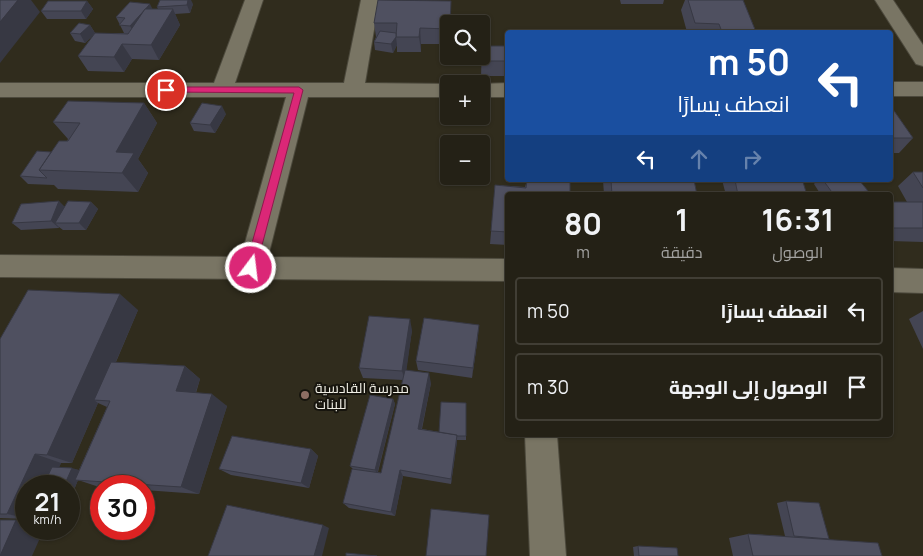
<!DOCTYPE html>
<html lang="ar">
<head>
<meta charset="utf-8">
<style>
  :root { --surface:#242116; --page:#302e23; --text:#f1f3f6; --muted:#a3a3a1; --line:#413e35 }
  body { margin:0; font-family:Manrope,Cairo,sans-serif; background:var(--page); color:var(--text); direction:rtl; height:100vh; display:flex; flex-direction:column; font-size:19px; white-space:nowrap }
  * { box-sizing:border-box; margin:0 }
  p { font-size:16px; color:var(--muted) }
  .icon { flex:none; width:28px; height:28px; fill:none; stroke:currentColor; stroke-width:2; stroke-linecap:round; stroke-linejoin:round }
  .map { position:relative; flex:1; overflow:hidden; direction:ltr }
  .panel { position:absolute; left:505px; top:192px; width:388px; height:245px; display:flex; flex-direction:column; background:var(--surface); border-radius:5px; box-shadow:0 1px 4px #0004,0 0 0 1px var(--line); direction:rtl }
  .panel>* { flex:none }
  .hud { position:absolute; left:505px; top:30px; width:388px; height:152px; border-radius:5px; box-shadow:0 1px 4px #0004,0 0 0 1px var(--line); direction:rtl; background:#1a4fa0; color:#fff; overflow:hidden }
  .buttons { position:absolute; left:440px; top:15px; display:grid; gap:10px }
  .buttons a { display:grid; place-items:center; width:50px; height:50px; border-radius:5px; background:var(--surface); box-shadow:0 1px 4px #0004,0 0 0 1px var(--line); font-size:25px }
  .speed { position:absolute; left:15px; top:475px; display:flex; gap:10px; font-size:25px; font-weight:700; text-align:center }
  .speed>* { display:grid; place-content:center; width:65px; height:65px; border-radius:50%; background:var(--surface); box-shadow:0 1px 4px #0004,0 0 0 1px var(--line); line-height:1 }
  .speed small { font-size:12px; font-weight:400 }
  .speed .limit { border:8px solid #d22; background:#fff; color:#111 }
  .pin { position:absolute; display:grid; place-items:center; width:42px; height:42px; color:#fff; margin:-21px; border:2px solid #fff; border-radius:50%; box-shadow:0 1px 5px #0007 }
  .me { position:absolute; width:55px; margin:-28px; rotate:15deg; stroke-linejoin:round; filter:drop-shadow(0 0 4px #0008) }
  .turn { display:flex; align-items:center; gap:18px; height:105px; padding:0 20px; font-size:22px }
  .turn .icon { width:65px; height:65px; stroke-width:2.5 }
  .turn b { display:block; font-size:35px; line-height:42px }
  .lanes { display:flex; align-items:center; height:48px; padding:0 20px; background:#0003; justify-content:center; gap:25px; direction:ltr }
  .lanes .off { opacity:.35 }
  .eta { display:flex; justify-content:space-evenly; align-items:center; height:85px; text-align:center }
  .eta b { font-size:30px; font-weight:700; line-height:35px }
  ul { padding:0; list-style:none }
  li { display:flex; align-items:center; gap:15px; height:68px; margin:0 10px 8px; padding:0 10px; border:2px solid var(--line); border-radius:5px }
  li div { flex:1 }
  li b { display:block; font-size:19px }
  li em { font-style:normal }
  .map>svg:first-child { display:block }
</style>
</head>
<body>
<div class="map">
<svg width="923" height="556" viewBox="0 0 923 556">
  <rect width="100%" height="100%" fill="#302c1d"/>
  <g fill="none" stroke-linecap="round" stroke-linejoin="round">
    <g stroke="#4c493c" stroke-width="2">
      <g id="minor">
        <polygon points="245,0 263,0 235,83 344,83 361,0 379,0 365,83 451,84 449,84 449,97 308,97 268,257 508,259 508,281 0,277 0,255 241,257 286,97 0,97 0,83 214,83"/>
        <polygon points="875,0 893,0 923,45 923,66 916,64"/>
        <rect x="890" y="82" width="33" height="14"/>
        <polygon points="508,83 508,97 481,97 481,84 479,84"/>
        <polygon points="890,268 923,269 923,293 890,292"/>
        <polygon points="525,435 557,435 566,556 530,556"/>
      </g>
    </g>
    <use href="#minor" fill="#797564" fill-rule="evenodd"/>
  </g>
  <g fill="#444553" fill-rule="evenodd">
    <polygon points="620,0 664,0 663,4 621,4"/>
    <polygon points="685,0 743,0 756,32 687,32 681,10"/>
    <polygon points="87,1 93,9 86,19 47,19 41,11"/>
    <polygon points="451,1 451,24 449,24 449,44 421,44 421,52 397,52 397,45 393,53 375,50 374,42 376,37 374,23"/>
    <polygon points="193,4 190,13 175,14 180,25 159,60 132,59 124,72 88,71 78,56 94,34 85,43 75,41 70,33 90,25 95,33 129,33 124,33 116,17 152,9 158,9 157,7"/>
    <polygon points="482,46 508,46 508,76 481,76"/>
    <polygon points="144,103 157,123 138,159 148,173 138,192 58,189 54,185 28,184 20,176 67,141 68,139 53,122"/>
    <polygon points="890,105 913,138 899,153 890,153"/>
    <polygon points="226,114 215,133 194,131 190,123"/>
    <rect x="505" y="118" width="3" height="20"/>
    <polygon points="913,172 923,172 923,242 890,241 890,202 907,202 898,186"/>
    <polygon points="527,180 570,180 508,195 508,245 490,244 495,185 525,187"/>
    <polygon points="603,180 717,180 716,183 694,181 697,195 604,195"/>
    <polygon points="722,180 772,180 807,195 726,195"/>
    <polygon points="817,180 859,180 868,191 863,195 821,195 814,184"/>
    <polygon points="91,202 98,209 86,230 63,230 59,227 59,228 21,230 12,223 64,207"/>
    <path d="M138 310 116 362 185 366 200 379 196 393 227 406 199 494 144 490V486H101V487H99L78 480 69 502V486H26V519L0 518V339ZM98 403 107 407 79 470 59 467 61 463H72Z"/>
    <polygon points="923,311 923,349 909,319"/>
    <polygon points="412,330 406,370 431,383 422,429 439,432 466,403 466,440 457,440 451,484 403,476 395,516 349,508 343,503 353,469 350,466 393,399 395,404 378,472 381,473 403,380 363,378 359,368"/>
    <polygon points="478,336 472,378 418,370 416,361"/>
    <polygon points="311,449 318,456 309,488 231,475 219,469"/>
    <polygon points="786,501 827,539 882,556 733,556 729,538 748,534 785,536 777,503"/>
    <polygon points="638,546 678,556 634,556 633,547"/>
  </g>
  <g fill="#373843">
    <polygon points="18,0 31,0 40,12 0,63 0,22"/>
    <polygon points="188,0 191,0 193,4 190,13 187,5"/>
    <polygon points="87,1 93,9 86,19 81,11"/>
    <polygon points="150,4 154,12 135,34 130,26"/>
    <polygon points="173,9 180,25 159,60 151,45"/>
    <polygon points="90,25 95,33 85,43 80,34"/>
    <polygon points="420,28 421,44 421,52 419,37"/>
    <polygon points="396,37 397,45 393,53 391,44"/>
    <polygon points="122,44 132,59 124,72 114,57"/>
    <polygon points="144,103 157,123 138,159 148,173 138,192 122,173 116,152"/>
    <polygon points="222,106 226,114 215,133 210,125"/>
    <polygon points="59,201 67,209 55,223 59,227 59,228 51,221"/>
    <polygon points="91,202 98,209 86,230 79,223"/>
    <polygon points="120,294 138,310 99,401 94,400 98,403 72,463 47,455"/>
    <polygon points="410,319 412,330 405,381 402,371"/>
    <polygon points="479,325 478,336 472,378 473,368"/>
    <polygon points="185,366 200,379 192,403 176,391"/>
    <polygon points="429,373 431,383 420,436 418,429"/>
    <polygon points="212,394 227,406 199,494 181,487"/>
    <polygon points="393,399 395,404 377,474 375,470"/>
    <polygon points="457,435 457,442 451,484 451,479"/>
    <polygon points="311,449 318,456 309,488 301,483"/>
    <polygon points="35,454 61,463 51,486 26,486 26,518 7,514"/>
    <polygon points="72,468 82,471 75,480 78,480 69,502 69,486 64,486"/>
    <polygon points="400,470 403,476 395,516 391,512"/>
    <polygon points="16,520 26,522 26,529 44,529 32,556 0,556"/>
    <polygon points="323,525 329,528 322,556 314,556"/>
  </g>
  <g fill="#4f5060" stroke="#373843">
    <polygon points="0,0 18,0 0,22"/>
    <polygon points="160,0 188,0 187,5 157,7"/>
    <polygon points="378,0 451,1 450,24 449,24 449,29 420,28 419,37 396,37 397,23 374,23"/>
    <polygon points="688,0 743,0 756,32 722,32 719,24 695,23"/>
    <polygon points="48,1 87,1 81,11 41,11"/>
    <polygon points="130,2 150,4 130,26 119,25 125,18 116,17"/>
    <polygon points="145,9 173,9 151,45 122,44 114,57 78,56 95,33 128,34"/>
    <polygon points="79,23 90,25 80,34 70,33"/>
    <polygon points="380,31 396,33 396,37 391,44 374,42"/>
    <polygon points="482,46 508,46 508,61 481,61"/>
    <polygon points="68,101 144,103 116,152 134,153 122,173 39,170 59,141 68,141 80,123 53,122"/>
    <polygon points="202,103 222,106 210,125 190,123"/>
    <polygon points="890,105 913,138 890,138"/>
    <polygon points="505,118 508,118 508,130 506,130"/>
    <polygon points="37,151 51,152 39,170 47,178 20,176"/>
    <polygon points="913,172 923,172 923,188"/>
    <polygon points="527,180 570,180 570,195 508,195 508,232 491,231 495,185 526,188"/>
    <polygon points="611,180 694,180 697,195 612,195"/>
    <polygon points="735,180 772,180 803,182 807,195 738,195"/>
    <polygon points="823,180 859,180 868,191 834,195"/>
    <polygon points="59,201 51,221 12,223 21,204"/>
    <polygon points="68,201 91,202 79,223 55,223"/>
    <rect x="890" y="202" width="33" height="26"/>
    <polygon points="28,290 120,294 47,455 35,454 7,514 0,514 0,339"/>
    <polygon points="369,316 410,319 402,371 359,368"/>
    <polygon points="424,318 479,325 473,368 416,361"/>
    <polygon points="111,362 185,366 176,391 212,394 181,487 75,480 110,401 94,400"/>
    <polygon points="405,370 429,373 418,429 457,435 451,479 400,470 391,512 343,503 352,469 381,473"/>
    <polygon points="370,395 393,399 375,470 350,466"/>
    <polygon points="441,402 466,403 466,436 457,436 457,435 439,432"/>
    <polygon points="232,436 311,449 301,483 219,469"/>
    <polygon points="52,467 72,468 64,486 43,486"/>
    <polygon points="786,501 819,503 829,539 794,536"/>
    <polygon points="227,505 323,525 314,556 208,556"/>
    <polygon points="431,509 489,515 486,556 426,556"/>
    <polygon points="0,520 16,520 0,556"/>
    <polygon points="748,534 878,543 882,556 753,556"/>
    <polygon points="638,546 677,548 678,556 639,556"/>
    <polygon points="346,553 377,556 346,556"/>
  </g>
  <polygon fill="#db2777" stroke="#8e194d" points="299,87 303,90 256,268 251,273 245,268 294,93 166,92 162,90 166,87"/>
  <circle fill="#8d6e63" stroke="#17150e" stroke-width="2" cx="305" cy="395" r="5"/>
  <g text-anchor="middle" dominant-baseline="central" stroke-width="4" stroke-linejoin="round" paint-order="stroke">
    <g font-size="14" fill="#f0eee4" stroke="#17150e" text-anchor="start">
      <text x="315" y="387">مدرسة القادسية<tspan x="315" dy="16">للبنات</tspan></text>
    </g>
  </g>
</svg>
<div class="buttons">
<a><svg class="icon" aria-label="search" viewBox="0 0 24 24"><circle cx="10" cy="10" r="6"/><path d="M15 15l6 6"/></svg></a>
<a>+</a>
<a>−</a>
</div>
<div class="speed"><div>21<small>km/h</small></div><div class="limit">30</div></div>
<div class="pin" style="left:166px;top:90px;background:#d93025"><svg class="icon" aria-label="arrive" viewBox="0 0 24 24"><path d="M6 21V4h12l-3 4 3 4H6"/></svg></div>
<svg class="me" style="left:251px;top:268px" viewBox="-20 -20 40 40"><circle r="17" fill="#db2777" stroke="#fff" stroke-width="3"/><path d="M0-11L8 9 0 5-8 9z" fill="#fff"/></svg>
<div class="hud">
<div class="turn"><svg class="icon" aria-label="left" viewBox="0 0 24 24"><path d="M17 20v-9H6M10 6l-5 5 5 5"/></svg><div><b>50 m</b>انعطف يسارًا</div></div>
<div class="lanes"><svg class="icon" aria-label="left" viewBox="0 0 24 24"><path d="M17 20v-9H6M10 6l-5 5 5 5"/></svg><svg class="icon off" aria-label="ahead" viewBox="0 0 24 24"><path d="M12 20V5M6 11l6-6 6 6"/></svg><svg class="icon off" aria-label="right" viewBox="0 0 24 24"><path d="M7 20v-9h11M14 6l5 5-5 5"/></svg></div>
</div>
<section class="panel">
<div class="eta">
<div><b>16:31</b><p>الوصول</p></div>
<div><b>1</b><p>دقيقة</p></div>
<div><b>80</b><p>m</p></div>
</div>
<ul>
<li><svg class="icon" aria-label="left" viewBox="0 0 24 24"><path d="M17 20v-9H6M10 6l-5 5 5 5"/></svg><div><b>انعطف يسارًا</b></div><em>50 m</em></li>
<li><svg class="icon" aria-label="arrive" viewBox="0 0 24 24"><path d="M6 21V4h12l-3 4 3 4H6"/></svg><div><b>الوصول إلى الوجهة</b></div><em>30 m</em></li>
</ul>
</section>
</div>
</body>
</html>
